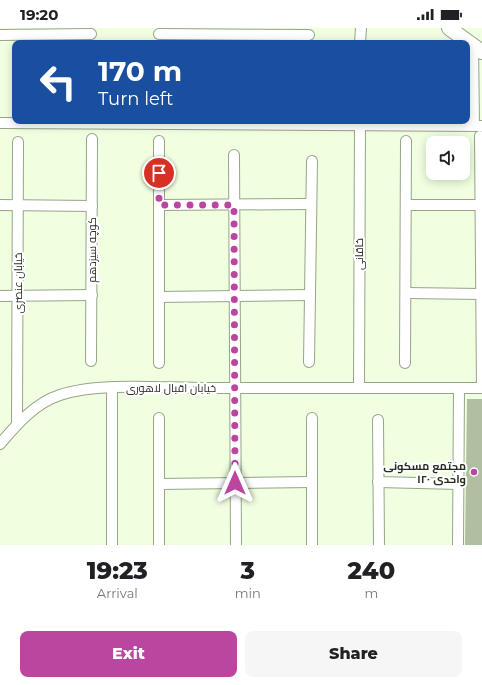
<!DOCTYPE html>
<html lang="en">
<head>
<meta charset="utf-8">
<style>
  :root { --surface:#fff; --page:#f6f6f6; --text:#202124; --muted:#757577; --accent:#ba469f }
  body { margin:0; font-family:Montserrat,Cairo,sans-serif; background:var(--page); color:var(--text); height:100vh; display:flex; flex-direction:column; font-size:15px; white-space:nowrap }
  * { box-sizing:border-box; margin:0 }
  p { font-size:13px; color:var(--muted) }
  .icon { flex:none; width:22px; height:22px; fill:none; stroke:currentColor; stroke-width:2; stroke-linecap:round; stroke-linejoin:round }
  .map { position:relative; height:517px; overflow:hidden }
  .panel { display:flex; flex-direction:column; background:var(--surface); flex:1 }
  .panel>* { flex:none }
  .banner { position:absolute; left:12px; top:12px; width:458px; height:84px; border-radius:8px; box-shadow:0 2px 10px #0003; background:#1a4fa0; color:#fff; overflow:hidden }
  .tools { position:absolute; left:426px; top:108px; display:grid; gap:8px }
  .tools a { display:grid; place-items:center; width:44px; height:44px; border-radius:8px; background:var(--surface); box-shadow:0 2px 10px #0003; font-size:20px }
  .pin { position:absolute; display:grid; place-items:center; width:34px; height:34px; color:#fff; margin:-17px; border:2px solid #fff; border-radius:50%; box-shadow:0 1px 4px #0007 }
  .me { position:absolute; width:44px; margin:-22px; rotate:0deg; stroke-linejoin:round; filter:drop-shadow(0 0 3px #0008) }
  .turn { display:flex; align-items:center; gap:14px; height:84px; padding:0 20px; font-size:18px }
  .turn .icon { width:52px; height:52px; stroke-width:2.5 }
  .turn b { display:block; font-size:28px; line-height:34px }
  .eta { display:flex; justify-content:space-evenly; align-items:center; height:68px; text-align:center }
  .eta b { font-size:24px; font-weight:800; line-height:28px }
  .action { display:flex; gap:8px; margin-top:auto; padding:8px 20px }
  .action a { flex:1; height:46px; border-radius:8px; background:var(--accent); color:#fff; font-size:16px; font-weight:800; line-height:46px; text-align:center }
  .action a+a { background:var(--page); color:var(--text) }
  .status { display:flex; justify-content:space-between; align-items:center; height:28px; padding:0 20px; background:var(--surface); direction:ltr }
  .status svg { height:11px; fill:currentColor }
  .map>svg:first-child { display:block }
</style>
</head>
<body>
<div class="status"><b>19:20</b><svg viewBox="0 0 49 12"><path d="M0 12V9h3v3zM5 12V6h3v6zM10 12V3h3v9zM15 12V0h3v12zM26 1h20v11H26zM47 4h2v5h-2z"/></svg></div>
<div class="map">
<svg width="482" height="517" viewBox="0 0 482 517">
  <rect width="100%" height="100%" fill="#f0ffe0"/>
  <polygon fill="#b0bea1" points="467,371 482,371 482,517 465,517"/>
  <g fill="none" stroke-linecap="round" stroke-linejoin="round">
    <g stroke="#97a488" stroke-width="12">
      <g id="street">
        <polyline points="159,6 309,7"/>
        <polyline points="0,7 91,6"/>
        <polyline points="360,15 361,0"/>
        <polyline points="473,17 474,97"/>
        <polyline points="0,95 482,98"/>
        <polyline points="480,108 482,360"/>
        <polyline points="234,127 236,517"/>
        <polyline points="0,177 92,178"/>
        <polyline points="159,177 311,176"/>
        <polyline points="406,177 482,177"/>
        <polyline points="406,265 482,266"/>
        <polyline points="0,268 92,267"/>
        <polyline points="159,269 310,267"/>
        <polyline points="91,333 92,111"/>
        <polyline points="309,334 312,133"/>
        <polyline points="159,335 159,113"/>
        <polyline points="405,335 406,113"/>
        <polyline points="359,360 360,93"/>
        <polyline points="159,390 159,517"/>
        <polyline points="312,390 312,517"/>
        <polyline points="378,392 379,517"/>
        <polyline points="17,395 18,114"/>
        <path d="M0 416C17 396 35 375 60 367 98 354 163 360 204 360 297 360 389 360 482 360"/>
        <polyline points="378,454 459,456"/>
        <polyline points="159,456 312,454"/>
        <polyline points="112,517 112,360"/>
        <polyline points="458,517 459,360"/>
      </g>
    </g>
    <g stroke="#97a488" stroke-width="16">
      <polyline id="secondary" points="449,0 482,24"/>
    </g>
    <use href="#street" stroke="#fff" stroke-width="10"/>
    <use href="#secondary" stroke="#fff" stroke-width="14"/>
  </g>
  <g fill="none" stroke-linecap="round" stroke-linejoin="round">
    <polyline stroke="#ba469f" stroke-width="7" stroke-dasharray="0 12.6" points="159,145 159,177 234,177 235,455"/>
  </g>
  <circle fill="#ba469f" stroke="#fff" stroke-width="1.5" cx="474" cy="444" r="4"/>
  <g text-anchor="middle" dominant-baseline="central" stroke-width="4" stroke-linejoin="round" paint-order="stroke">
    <g font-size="11" fill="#272c20" stroke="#fff">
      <text transform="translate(92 222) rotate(-90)">کوچه سیزدهم</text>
      <text transform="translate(359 226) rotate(-90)">خاقانی</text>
      <text transform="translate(18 255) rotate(-90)">خیابان عنصری</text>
      <text x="171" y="360">خیابان اقبال لاهوری</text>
    </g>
    <g font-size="11" font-weight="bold" fill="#272c20" stroke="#fff" text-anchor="end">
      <text x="466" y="438">مجتمع مسکونی<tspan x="466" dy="13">۱۲۰ واحدی</tspan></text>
    </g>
  </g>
</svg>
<div class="tools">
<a><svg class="icon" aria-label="sound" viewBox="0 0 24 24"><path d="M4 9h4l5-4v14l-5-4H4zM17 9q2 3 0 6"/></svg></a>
</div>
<div class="pin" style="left:159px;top:145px;background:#d93025"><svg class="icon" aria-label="arrive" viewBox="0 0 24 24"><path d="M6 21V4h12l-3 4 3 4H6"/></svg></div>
<svg class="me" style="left:235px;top:455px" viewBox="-20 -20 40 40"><path d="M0-17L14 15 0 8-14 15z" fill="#ba469f" stroke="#fff" stroke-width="4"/></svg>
<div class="banner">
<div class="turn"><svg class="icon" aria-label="left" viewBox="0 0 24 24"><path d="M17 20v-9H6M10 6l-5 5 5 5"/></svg><div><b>170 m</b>Turn left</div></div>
</div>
</div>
<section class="panel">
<div class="eta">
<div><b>19:23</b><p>Arrival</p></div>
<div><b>3</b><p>min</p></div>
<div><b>240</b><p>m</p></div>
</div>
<div class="action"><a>Exit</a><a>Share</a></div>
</section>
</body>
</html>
